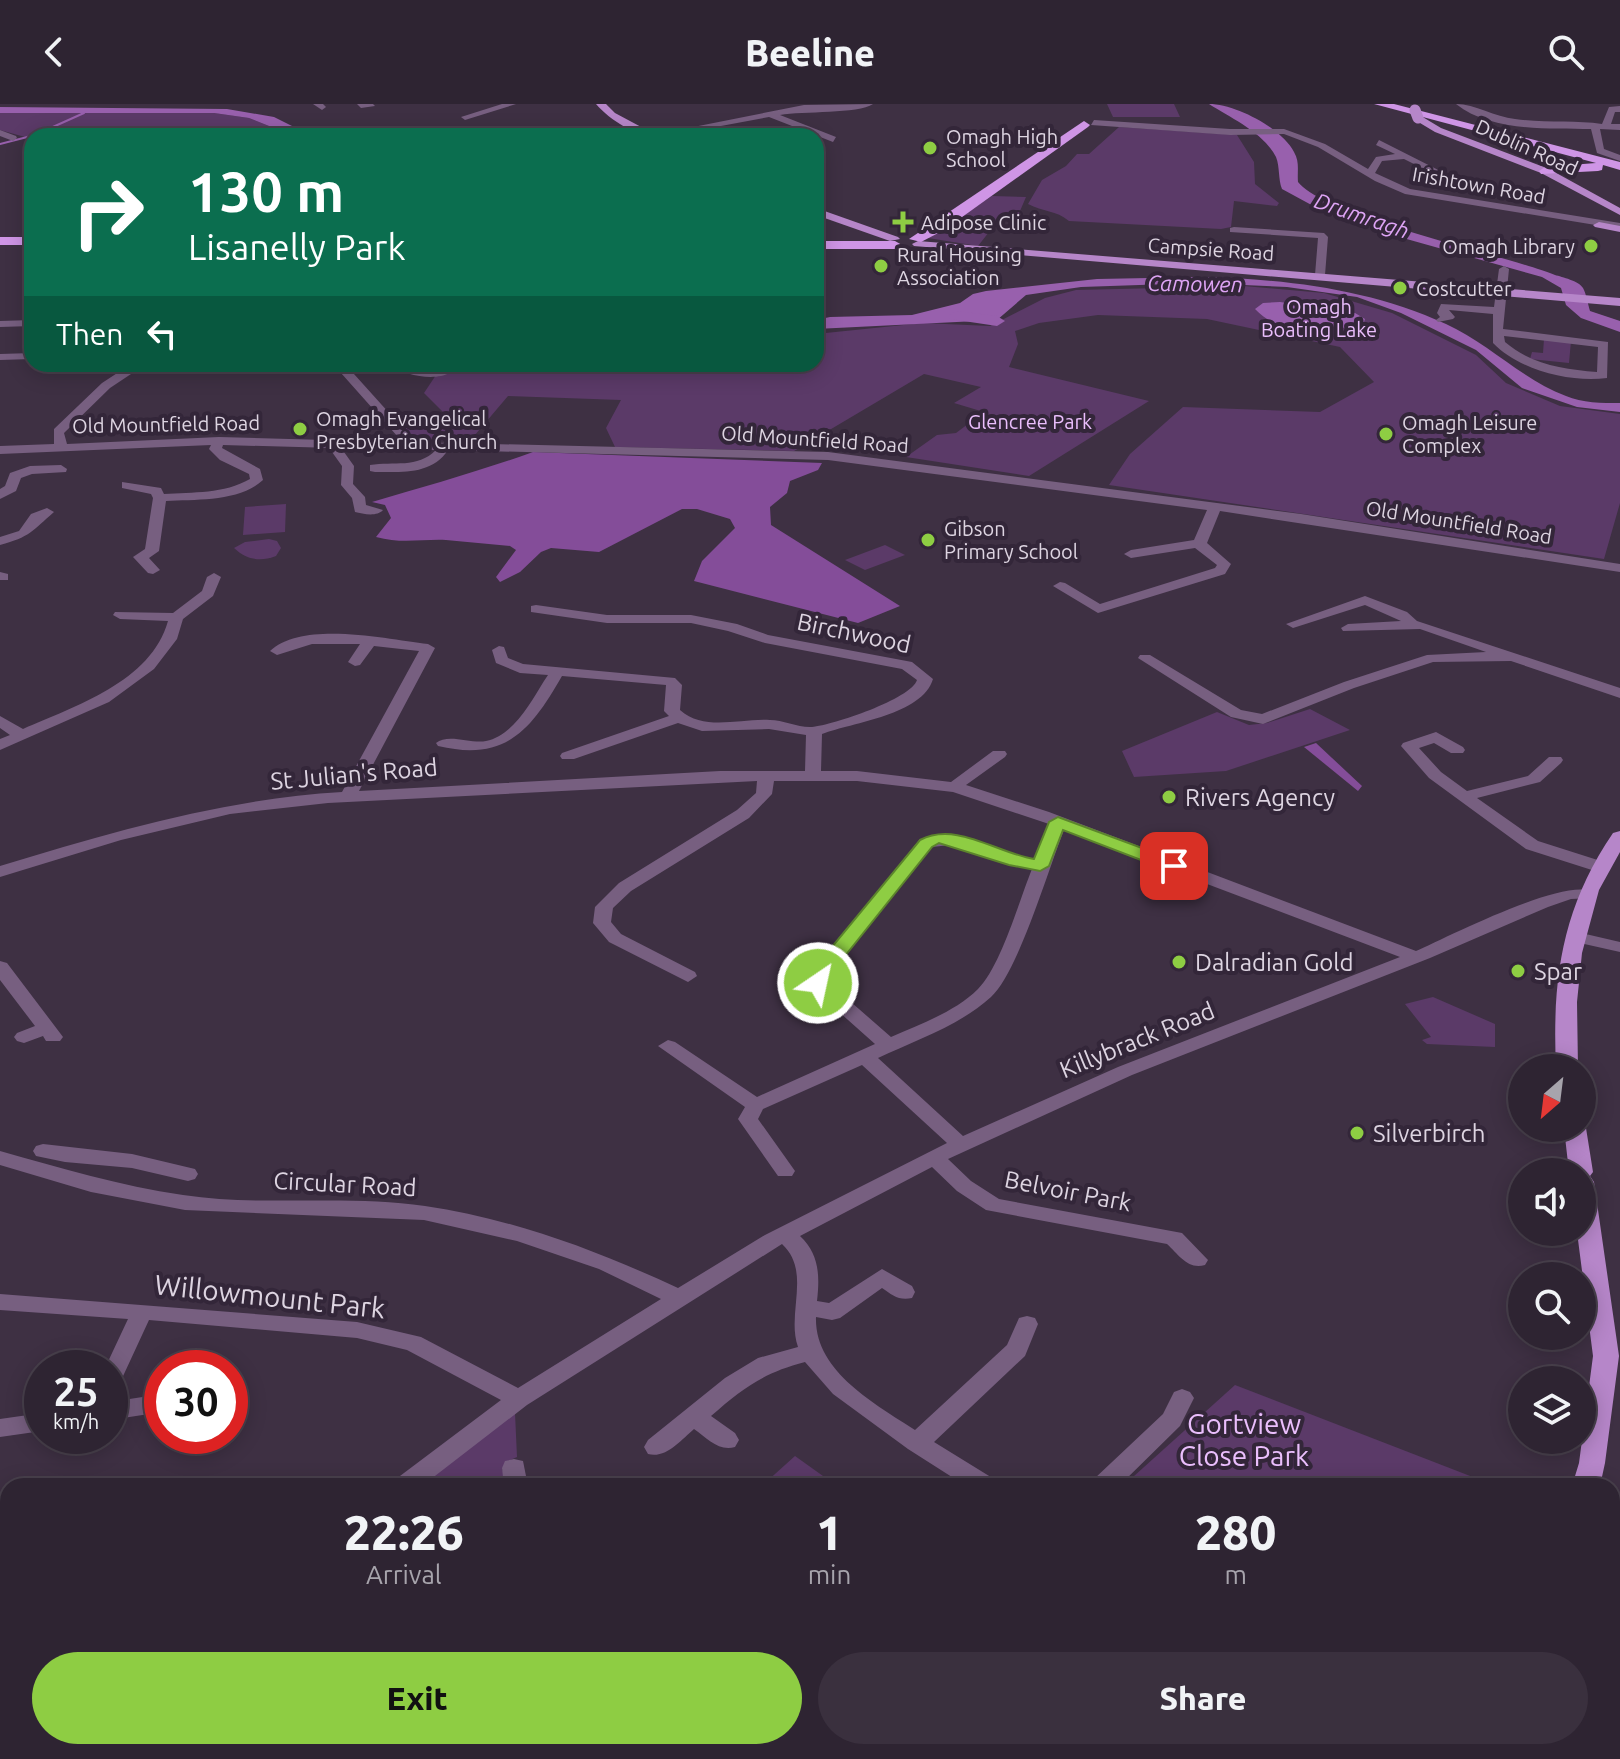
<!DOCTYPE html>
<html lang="en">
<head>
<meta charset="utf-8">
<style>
  :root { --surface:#2e2432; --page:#3a303e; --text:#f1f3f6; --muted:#a7a4ac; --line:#49414d; --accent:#8ecd43 }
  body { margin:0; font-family:Ubuntu,sans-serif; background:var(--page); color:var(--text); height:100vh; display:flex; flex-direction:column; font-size:30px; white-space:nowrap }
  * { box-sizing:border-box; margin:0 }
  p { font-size:26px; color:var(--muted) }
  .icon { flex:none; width:44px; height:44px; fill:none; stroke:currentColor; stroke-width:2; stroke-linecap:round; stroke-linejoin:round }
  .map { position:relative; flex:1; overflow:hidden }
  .drawer { position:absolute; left:0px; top:1374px; width:1620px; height:282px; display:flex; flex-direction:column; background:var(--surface); border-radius:24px 24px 0 0; box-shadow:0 4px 20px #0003,0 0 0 2px var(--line) }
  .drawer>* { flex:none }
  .banner { position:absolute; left:24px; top:24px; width:800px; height:244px; border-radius:24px; box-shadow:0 4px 20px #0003,0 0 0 2px var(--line); background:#0b6e4f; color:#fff; overflow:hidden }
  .needle { width:52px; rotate:208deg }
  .fabs { position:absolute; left:1508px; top:950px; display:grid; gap:16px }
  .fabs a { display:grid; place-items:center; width:88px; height:88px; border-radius:50%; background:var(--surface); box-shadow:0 4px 20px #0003,0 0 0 2px var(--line); font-size:40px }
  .speed { position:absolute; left:24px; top:1246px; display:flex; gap:16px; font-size:40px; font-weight:700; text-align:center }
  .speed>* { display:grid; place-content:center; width:104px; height:104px; border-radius:50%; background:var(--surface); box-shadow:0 4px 20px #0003,0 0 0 2px var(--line); line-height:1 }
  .speed small { font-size:20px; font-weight:400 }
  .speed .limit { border:12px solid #d22; background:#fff; color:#111 }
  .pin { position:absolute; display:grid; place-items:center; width:68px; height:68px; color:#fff; margin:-34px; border-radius:16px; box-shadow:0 4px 12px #0006 }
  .me { position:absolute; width:88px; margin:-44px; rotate:34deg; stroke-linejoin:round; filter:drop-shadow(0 0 6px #0008) }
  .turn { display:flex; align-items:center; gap:28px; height:168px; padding:0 32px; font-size:36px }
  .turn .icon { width:104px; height:104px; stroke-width:2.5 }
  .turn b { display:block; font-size:56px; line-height:68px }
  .then { display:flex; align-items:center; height:76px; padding:0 32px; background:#0003; gap:16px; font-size:30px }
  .eta { display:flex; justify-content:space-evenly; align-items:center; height:136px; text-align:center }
  .eta b { font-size:48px; font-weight:800; line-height:56px }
  .cta { display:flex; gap:16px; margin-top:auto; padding:16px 32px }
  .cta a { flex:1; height:92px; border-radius:48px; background:var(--accent); color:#111; font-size:32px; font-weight:800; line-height:92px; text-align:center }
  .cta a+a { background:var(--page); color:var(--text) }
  header { display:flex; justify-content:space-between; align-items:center; height:104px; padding:0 32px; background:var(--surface); font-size:36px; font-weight:800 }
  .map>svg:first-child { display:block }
</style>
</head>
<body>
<header><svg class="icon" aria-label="back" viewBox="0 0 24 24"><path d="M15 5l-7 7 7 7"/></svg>Beeline<svg class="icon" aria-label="search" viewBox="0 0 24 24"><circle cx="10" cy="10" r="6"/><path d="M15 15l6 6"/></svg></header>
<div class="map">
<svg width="1620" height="1655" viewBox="0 0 1620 1655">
  <rect width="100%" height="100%" fill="#3e3043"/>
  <g fill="#5b3a68">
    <polygon points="1107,0 1174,0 1180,13 1113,13"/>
    <polygon points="0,9 214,9 249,14 294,32 32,32 32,35 0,26"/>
    <path d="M1119 23 1237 31 1254 58 1255 80 1279 99 1277 102 1234 97 1231 123 1221 125 1069 117C1056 106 1043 108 1028 100L1042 76 1066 62 1077 50H1089Z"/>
    <polygon points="992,92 1026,93 1017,114 1000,114 978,142 928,134"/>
    <polygon points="1244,182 1324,189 1392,209 1476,251 1506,279 1560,302 1620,310 1620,399 1604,455 1109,381 1130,350 1183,303 1320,308 1374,278 1340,243 1207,215 1098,211 1039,219 1015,227 1018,240 1009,263 1149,297 1029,372 906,353 937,331 956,329 984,308 954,299 981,283 924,270 794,347 615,343 606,324 621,296 508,292 469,338 416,335 400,319 444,309 424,289 436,271 452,260 816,260 816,230 923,219 990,222 1045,194 1076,186"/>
    <polygon points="1544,235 1571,237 1569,259 1530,255 1532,248 1543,249"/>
    <polygon points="286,400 285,428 243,431 245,403"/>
    <path d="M269 435 277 437 281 444 276 452C260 458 247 456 234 444L245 438Z"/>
    <polygon points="885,441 905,451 865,466 845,456"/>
    <polygon points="1310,605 1350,626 1226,667 1134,673 1122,647 1217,608 1249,621 1267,619"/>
    <polygon points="1433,893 1495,920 1495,943 1427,940 1422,936 1431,933 1405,900"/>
    <polygon points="1235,1281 1496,1382 1123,1382"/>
    <polygon points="515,1309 517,1353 506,1358 502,1365 505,1373 473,1379 473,1382 416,1382"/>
    <polygon points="795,1352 837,1382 769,1382 765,1379"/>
    <polygon points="189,1648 432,1648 444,1655 185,1655"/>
    <polygon points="463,1648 559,1648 567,1655 474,1655"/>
    <polygon points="1000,1648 1128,1648 1122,1655 994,1655"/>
  </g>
  <g fill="#844d99">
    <path d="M533 348 822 359 818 366 790 377 787 389 770 403 771 421 900 502 858 519 694 477 702 457 735 424 730 415 697 405H682L599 448 551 444 541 448 520 468 500 478 496 473 516 446 510 442C489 440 467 438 446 436 421 435 401 440 376 433L391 414 385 401 372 398C426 382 480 367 533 348Z"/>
    <polygon points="1316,639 1362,682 1358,687 1304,643"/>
  </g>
  <g fill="#9860ad">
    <path d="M1209 0C1235 0 1282 24 1294 48 1300 58 1297 67 1298 78 1327 114 1503 150 1555 171 1562 173 1579 177 1583 184 1586 189 1588 200 1590 207L1620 217V228L1581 214 1566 201 1561 184 1542 173 1403 134 1317 104 1282 85C1278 75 1280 63 1276 53 1264 29 1231 14 1209 0Z"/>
    <polygon points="0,3 227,5 274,13 312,32 294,32 249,14 214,9 0,9"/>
    <path d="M1202 173C1286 175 1370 185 1446 220 1488 239 1523 276 1566 292 1582 299 1602 299 1620 299V308L1577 303 1522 284 1476 246 1401 209 1357 193 1287 183 1198 179 1081 183 1026 191 997 216 816 225V216L830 213 912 211 960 199 973 190 986 187 1097 175Z"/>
    <path d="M1280 198 1355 209 1365 215 1363 221 1355 225 1320 221 1317 225C1293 227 1271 222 1255 205L1263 199Z"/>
  </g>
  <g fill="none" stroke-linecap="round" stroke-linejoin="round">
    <polyline stroke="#9860ad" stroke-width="2" points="0,40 35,31 84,9"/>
    <polygon fill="#9860ad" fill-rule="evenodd" points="956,207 997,212 1005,217 997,222 950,215 948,212"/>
    <g fill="#775f80" fill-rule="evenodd">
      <polygon points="313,0 323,0 326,3 322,6"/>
      <polygon points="357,0 373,0 375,2 361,4"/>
      <polygon points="502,0 516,0 465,16 461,13"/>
      <path d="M873 0C858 10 803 7 780 11L836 33 833 38 769 13 667 32H648L804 1Z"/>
      <path d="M1456 0C1475 0 1495 13 1515 15 1544 19 1575 16 1602 20L1609 3 1620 2V8H1615L1611 20H1620V26L1600 25 1604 45 1620 51V57L1597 49 1591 25C1548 24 1491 28 1456 0Z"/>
      <polygon points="1094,16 1230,25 1284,25 1325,40 1368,65 1376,53 1395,50 1376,41 1379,36 1464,79 1456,81 1404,55 1382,57 1375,69 1410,85 1620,119 1620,125 1405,90 1375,77 1318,43 1284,30 1230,31 1091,21"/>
      <polygon points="0,26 16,32 17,34 13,37 0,32"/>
      <polygon points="1234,123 1324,129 1328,133 1325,171 1320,174 1315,171 1318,134 1230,128 1230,124"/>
      <path d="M1504 162 1509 165 1503 225 1608 238 1607 274C1571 279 1519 266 1493 239V210L1449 206 1455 213 1453 215 1438 218 1436 216 1440 213 1437 209 1441 200 1494 203 1499 165ZM1504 232 1598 243 1597 268C1563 265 1532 261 1505 238Z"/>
      <polygon points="32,216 32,222 0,223 0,217"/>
      <polygon points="32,249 32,255 0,256 0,250"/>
      <path d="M131 260H146L110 284 64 329 67 340 219 333 396 338 398 333 333 260H345L408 330 409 338 828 348 1301 410 1620 460V468L1220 407 1207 439 1231 460 1225 470 1098 509 1053 482 1060 478 1065 479 1100 500 1215 464 1217 461 1195 444 1131 454 1124 450 1131 446 1194 436 1207 406 828 356 448 346C432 371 401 368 375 368L370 367V361C394 357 417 365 436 346L347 344 344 348 354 362 353 380 365 393 366 401 383 406C377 413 363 410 355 408L352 394 341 381 342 362 332 348 334 344 223 341 222 344 260 365 263 376C239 398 197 395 166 397L159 447 149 454 160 466 153 470 148 469 133 453 145 445 153 394 151 390 122 384V378L161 384 164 390C193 388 224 390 250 375L249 370 220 356 209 345 211 341 0 350V342L54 340V325L102 279Z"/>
      <path d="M392 260 443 266 449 269C436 277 402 272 392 260Z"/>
      <polygon points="61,361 67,365 66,368 32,370 21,374 16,387 0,395 0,385 5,382 10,369 30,362"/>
      <path d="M47 404 54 408C32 427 30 433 0 441V433L19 427 31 410Z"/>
      <polygon points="0,468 8,470 8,476 0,476"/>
      <path d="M214 469 221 473 213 492 183 515 177 535 154 565 109 598 0 646V635L10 631 0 624V612L23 625C75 602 151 578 168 517L120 515 113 511 115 508 173 509 202 487 207 473Z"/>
      <polygon points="1365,492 1407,508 1417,517 1620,584 1620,594 1511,557 1433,558 1354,584 1263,620 1231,613 1138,554 1140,551 1150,551 1241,606 1262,610 1344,578 1427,551 1486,548 1420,525 1343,527 1341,524 1348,520 1401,517 1365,501 1293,524 1286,520"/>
      <path d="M536 501 607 511H691L737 520 768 531 912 558 933 575C922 611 854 618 822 630L821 667H857L951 678 993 647H1005L1007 650 1005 653 966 681 1049 708 1416 847C1446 834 1573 768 1596 790L1593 794 1571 795 1548 803 1430 854 1132 971 948 1055 971 1077 999 1095 1182 1129 1208 1156 1205 1161C1188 1166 1179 1151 1167 1140L986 1106 957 1087 932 1063 800 1132C819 1150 820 1171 817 1197L829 1199 882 1165 912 1182 915 1188 912 1194C899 1197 892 1191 882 1184L840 1214 832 1216 816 1213C814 1267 875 1300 915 1326L1007 1241 1019 1214 1027 1212 1035 1214 1038 1220 1025 1252 934 1338 994 1375 997 1382H966L908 1345 833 1290 805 1258C763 1269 743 1284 711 1312L735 1329 739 1336 735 1343C719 1348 707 1334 694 1325 681 1336 666 1355 648 1350L644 1343 648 1336 725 1274 758 1254 798 1243C786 1209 812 1168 782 1140L527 1301 422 1382H393L396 1375 501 1296 407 1246 357 1234 149 1216 118 1283 110 1286V1264H105L128 1215 0 1206V1190L357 1218 421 1233 518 1284 661 1195 599 1165 517 1137 424 1116 185 1106 91 1088 0 1061V1047C61 1064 120 1082 183 1091 262 1103 346 1090 425 1102 514 1115 598 1147 678 1184L765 1131 947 1039 862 961 763 1005 758 1015 795 1067 792 1072H778L738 1015 745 1003 658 942 668 936 675 938 757 993 875 940 811 883 809 879 817 861 920 735 950 731 1035 756 1049 720 953 688 857 677H774L772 690 749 714 631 787 613 804 611 818 621 830 695 868 697 872 688 878 609 838 593 819 595 803 619 779 737 706 756 689 757 677 328 699 230 710 121 736 0 773V762C112 728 224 695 342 688L419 547 374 542 360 561 355 562 348 558 360 540H312L277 551 270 547C303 516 386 535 428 540L435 544 359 687 720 667H805L806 631 769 625 702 627 678 619 574 655H562L560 652 562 649 669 612 664 607 666 581 562 572C531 626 506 658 438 642L436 639C448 629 471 640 486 637 513 632 531 598 544 577L548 571 520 569 496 559 492 546 499 542 504 543 508 554 523 560 675 574 682 581 680 606C705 628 740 614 770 616 783 616 799 624 812 623 833 621 911 595 917 576L902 565 765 539 728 527 691 519H607L531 508V502ZM1064 726 1400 853 1118 963 963 1032 878 954C916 936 959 922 991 893 1018 869 1049 763 1064 726ZM950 741 1032 765C1019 797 1001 862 978 885 955 908 920 920 891 933L828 878 833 866 932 743Z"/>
      <polygon points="1436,628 1463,643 1465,646 1463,649 1451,649 1434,639 1419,644 1441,668 1467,687 1528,672 1549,653 1561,653 1563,656 1561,659 1540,678 1477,694 1538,737 1607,759 1610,763 1607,767 1595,767 1526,745 1429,674 1401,642 1403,639"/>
      <polygon points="1577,828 1620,838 1620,848 1571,837 1568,833"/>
      <polygon points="0,857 7,859 60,929 63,933 60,937 46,937 43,932 24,939 17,937 14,933 17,929 35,922 0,876"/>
      <polygon points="43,1040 132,1050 195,1065 198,1070 195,1075 188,1077 132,1064 65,1058 36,1052 33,1047 36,1042"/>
      <polygon points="1182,1285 1190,1288 1194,1294 1180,1322 1119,1382 1091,1382 1094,1375 1163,1310 1174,1288"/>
      <polygon points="162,1290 162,1308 110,1316 110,1298"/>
      <polygon points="42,1309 42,1327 0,1333 0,1315"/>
      <polygon points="514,1355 523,1357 528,1382 504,1382 502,1364 505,1357"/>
      <polygon points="1612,1421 1620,1424 1620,1445 1612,1442"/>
      <polygon points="1612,1553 1620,1555 1620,1582 1612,1580"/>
      <polygon points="8,1627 8,1648 17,1648 0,1655 0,1630"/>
      <polygon points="945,1648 978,1648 982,1655 949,1655"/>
    </g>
    <g fill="#b686c9" fill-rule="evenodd">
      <path d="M596 0H606L615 9 658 32C635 32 611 17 596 0Z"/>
      <polygon points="1415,12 1421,12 1441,24 1549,65 1620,104 1620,111 1541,69 1435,28 1415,16"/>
      <polygon points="816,104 898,133 900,135 890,137 816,111"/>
      <polygon points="1599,118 1620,122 1620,128 1595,123 1593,121"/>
      <polygon points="918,137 1620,194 1620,202 914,142 912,140"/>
      <path d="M1620 727V748L1599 786 1582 849 1577 898 1578 964H1556C1552 874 1562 804 1613 729Z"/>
      <polygon points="1582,1018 1586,1024 1593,1068 1590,1072 1594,1078 1619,1252 1605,1359 1600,1382 1572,1382 1579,1359 1593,1252 1577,1128 1582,1128 1582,1068 1569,1068 1564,1024 1582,1024"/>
      <polygon points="1459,1648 1489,1648 1486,1655 1456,1655"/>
    </g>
    <g fill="#cf95e6" fill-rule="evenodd">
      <polygon points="1374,0 1394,0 1620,58 1620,66 1603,61 1602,66 1598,67 1541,70 1539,67 1545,63 1596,59"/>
      <polygon points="1084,17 1090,21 1088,23 944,126 921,138 909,135"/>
      <rect x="0" y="133" width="32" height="8"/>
      <polygon points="816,137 895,137 902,141 895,145 816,145"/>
    </g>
    <polyline stroke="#b686c9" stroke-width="11" points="1415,6 1418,14"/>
  </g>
  <path fill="#8ecd43" stroke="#5c852c" stroke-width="2" d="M1058 713 1180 758 1182 762 1174 767 1167 766 1063 726 1049 762 1040 767 1009 761 939 739 932 743 833 867 824 883 818 884 808 879 817 861 920 736C956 717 997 749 1034 755L1049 718Z"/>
  <g fill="#8ecd43" stroke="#332639" stroke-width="3">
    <circle cx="930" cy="44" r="8"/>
    <path d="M899 106h8v8h8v8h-8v8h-8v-8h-8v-8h8z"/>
    <circle cx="1591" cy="142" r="8"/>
    <circle cx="881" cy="162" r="8"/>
    <circle cx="1400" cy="184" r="8"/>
    <circle cx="300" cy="325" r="8"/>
    <circle cx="1386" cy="330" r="8"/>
    <circle cx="928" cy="436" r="8"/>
    <circle cx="1169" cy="693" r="8"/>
    <circle cx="1179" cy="858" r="8"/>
    <circle cx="1518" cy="867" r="8"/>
    <circle cx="1357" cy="1029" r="8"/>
  </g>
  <g text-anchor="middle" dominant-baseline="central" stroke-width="8" stroke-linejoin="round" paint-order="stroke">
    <g font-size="20" fill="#ddd4e1" stroke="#332639" text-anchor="start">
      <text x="946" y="32">Omagh High<tspan x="946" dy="23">School</tspan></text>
      <text x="921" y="118">Adipose Clinic</text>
      <text x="1575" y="142" text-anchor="end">Omagh Library</text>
      <text x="897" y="150">Rural Housing<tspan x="897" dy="23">Association</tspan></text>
      <text x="1416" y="184">Costcutter</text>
      <text x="316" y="314">Omagh Evangelical<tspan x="316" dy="23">Presbyterian Church</tspan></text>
      <text x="1402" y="318">Omagh Leisure<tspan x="1402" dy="23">Complex</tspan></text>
      <text x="944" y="424">Gibson<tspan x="944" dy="23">Primary School</tspan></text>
    </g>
    <g font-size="20" fill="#ddd4e1" stroke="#332639">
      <text transform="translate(1527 43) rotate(24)">Dublin Road</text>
      <text transform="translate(1479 81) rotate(10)">Irishtown Road</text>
      <text transform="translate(1211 145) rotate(4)">Campsie Road</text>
      <text transform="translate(166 320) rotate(-1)">Old Mountfield Road</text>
      <text transform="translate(815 335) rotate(4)">Old Mountfield Road</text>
      <text transform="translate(1459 418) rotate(9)">Old Mountfield Road</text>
    </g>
    <g font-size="20" fill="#eabefc" stroke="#332639">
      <text x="1319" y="202">Omagh<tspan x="1319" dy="23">Boating Lake</tspan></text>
      <text x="1030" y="317">Glencree Park</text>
    </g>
    <g font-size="22" font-style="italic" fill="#dea4f5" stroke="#332639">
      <text transform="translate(1362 111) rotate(19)">Drumragh</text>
      <text transform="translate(1195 179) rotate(1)">Camowen</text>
    </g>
    <g font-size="24" fill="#ddd4e1" stroke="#332639">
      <text transform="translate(854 529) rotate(12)">Birchwood</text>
      <text transform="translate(354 670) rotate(-5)">St Julian's Road</text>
      <text transform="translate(1137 936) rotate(-22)">Killybrack Road</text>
      <text transform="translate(345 1080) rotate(3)">Circular Road</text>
      <text transform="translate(1068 1087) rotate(11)">Belvoir Park</text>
    </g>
    <g font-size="24" fill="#ddd4e1" stroke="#332639" text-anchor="start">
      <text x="1185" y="693">Rivers Agency</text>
      <text x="1195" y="858">Dalradian Gold</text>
      <text x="1534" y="867">Spar</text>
      <text x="1373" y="1029">Silverbirch</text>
    </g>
    <g font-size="28" fill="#ddd4e1" stroke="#332639">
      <text transform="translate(270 1192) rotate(6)">Willowmount Park</text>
    </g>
    <g font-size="28" fill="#eabefc" stroke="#332639">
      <text x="1244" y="1319">Gortview<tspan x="1244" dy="32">Close Park</tspan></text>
    </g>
  </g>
</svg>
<div class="fabs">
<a><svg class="needle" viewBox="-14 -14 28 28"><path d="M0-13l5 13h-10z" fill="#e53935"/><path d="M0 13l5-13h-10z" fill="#a7a4ac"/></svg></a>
<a><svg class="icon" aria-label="sound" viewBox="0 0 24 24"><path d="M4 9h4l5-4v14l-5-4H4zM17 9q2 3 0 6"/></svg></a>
<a><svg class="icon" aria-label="search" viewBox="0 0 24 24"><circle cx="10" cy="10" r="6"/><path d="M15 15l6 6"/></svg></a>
<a><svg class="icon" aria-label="layers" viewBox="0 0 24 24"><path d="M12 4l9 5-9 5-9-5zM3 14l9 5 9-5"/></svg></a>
</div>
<div class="speed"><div>25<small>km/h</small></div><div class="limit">30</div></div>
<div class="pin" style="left:1174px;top:762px;background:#d93025"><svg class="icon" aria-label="arrive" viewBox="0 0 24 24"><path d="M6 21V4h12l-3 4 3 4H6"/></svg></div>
<svg class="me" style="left:818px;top:879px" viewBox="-20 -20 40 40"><circle r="17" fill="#8ecd43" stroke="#fff" stroke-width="3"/><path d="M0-11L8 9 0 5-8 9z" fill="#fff"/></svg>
<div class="banner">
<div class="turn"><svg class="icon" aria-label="right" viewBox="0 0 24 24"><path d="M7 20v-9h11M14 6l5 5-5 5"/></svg><div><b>130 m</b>Lisanelly Park</div></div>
<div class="then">Then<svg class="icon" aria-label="left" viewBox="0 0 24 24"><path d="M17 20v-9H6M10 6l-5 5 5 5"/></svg></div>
</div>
<section class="drawer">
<div class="eta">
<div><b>22:26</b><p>Arrival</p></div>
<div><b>1</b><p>min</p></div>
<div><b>280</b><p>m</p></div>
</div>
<div class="cta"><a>Exit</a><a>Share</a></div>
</section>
</div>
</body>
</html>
